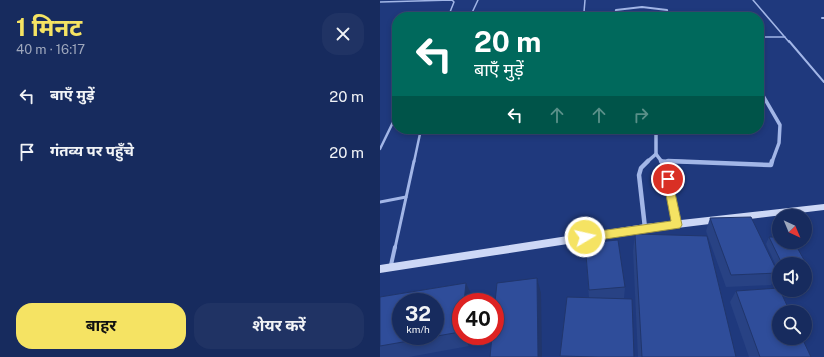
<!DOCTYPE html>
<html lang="hi">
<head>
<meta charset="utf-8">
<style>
  :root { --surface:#172b5e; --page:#203364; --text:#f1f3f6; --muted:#9ea7bc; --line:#364773; --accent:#f5e363 }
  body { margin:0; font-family:"Public Sans","Noto Sans Devanagari",sans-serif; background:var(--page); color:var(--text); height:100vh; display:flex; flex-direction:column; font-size:15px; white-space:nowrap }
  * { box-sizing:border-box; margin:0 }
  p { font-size:13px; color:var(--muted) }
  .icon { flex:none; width:22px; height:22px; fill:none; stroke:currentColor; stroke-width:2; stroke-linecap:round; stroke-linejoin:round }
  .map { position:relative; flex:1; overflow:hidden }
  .side { display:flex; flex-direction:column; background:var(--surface); width:380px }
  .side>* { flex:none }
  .guide { position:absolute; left:12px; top:12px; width:372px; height:122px; border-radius:16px; box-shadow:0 2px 6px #0003,0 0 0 1px var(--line); background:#00695c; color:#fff; overflow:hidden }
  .needle { width:26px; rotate:136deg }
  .fabs { position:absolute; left:392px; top:209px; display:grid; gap:8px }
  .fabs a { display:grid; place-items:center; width:40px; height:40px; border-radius:50%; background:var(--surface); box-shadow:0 2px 6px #0003,0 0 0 1px var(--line); font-size:20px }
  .speed { position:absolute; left:12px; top:293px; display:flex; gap:8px; font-size:20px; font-weight:700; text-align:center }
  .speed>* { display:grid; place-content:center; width:52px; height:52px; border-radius:50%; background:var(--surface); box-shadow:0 2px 6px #0003,0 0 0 1px var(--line); line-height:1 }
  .speed small { font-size:10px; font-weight:400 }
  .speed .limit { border:6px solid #d22; background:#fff; color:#111 }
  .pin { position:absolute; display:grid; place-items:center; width:34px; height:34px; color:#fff; margin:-17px; border:2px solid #fff; border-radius:50%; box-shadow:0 1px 4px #0007 }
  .me { position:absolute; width:44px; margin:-22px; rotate:81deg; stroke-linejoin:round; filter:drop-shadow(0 0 3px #0008) }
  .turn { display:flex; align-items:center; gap:14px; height:84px; padding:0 16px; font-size:18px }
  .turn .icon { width:52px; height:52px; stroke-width:2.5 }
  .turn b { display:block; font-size:28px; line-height:34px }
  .lanes { display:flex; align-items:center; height:38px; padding:0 16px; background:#0003; justify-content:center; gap:20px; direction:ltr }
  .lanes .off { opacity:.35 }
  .round { display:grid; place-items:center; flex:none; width:42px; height:42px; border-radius:16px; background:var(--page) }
  .head { display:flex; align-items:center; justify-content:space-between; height:68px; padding:0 16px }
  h1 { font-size:24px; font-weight:700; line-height:30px; color:var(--accent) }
  .cta { display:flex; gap:8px; margin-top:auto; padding:8px 16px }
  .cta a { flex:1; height:46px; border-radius:16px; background:var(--accent); color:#111; font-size:16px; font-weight:700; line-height:46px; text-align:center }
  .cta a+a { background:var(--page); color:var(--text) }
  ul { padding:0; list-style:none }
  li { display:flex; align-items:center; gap:12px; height:56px; padding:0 16px }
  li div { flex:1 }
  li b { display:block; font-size:15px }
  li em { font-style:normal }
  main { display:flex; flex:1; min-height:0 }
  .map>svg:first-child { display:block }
</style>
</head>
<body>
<main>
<section class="side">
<div class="head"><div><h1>1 मिनट</h1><p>40 m · 16:17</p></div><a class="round"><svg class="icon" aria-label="close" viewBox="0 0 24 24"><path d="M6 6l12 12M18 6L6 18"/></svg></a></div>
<ul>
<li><svg class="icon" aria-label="left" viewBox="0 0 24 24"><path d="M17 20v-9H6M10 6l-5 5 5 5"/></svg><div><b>बाएँ मुड़ें</b></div><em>20 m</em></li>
<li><svg class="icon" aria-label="arrive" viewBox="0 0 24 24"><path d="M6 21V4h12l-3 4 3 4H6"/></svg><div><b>गंतव्य पर पहुँचे</b></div><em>20 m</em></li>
</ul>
<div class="cta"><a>बाहर</a><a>शेयर करें</a></div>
</section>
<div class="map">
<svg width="444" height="357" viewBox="0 0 444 357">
  <rect width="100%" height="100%" fill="#1f397d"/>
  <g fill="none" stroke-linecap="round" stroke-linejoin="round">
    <g stroke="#a2b6e7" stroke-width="1.5">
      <polyline points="373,0 409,42"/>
      <polyline points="0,2 72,0 74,2 68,17"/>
      <polyline points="90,17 98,0"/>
      <polyline points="200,17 204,12 205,0"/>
      <polyline points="379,37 405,37"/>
    </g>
    <polyline stroke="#a2b6e7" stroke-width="2" points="409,41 444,82"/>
    <g stroke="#a2b6e7" stroke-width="2.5">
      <polyline points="0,149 17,114"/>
      <polyline points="34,162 41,129"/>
    </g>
    <g stroke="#a2b6e7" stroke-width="3">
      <polyline points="0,202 26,197"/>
      <polyline points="15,248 34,161"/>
    </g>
    <polyline stroke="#a2b6e7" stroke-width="4" points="11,265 15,247"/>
    <g stroke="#a2b6e7" stroke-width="2">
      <polyline points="235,17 236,10 262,7 287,10 288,17"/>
      <polyline points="442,18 444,18"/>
    </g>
    <polyline stroke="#a2b6e7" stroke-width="2.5" points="379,88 383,95"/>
    <g stroke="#a2b6e7" stroke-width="3.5">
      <polyline points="382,94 400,125 399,143 392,162"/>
      <polyline points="276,129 276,154 282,162"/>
      <polyline points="281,161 316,162"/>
      <polyline points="267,162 276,154"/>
    </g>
    <g stroke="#a2b6e7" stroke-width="4.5">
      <polyline points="281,161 285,167 296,224"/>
      <polyline points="288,161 391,165 392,161"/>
      <polyline points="265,228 259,175 261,168 268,161"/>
    </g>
    <polygon fill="#cdd8f6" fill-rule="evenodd" points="444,204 444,210 265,232 0,273 0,265 265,224"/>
  </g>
  <g fill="#284284">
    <polygon points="330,218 398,273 391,285 346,287 326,231"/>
    <polygon points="255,234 356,357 258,357 253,251"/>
    <polygon points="389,237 427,265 425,268 425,264 399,264 399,272 386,244"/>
    <polygon points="205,243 245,287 244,298 239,299 254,357 180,357 180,356 209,298"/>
    <polygon points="86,283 94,299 93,302 81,302 81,336 90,336 89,346 29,357 0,357 0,297"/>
    <polygon points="356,291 431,357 369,357 350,302"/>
  </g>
  <g fill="#21366c">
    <polygon points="157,278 161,293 162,357 158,357"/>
    <polygon points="86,283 94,299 93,302 84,302"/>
    <polygon points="83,336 90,336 89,346"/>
  </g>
  <g fill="#2f4d9a" stroke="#21366c" fill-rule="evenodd">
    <polygon points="371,217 398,273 351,275 330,218"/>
    <polygon points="255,234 327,236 356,357 262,357"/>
    <polygon points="389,237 399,237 399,242 414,242 427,265 425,265 425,264 402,264"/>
    <polygon points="238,240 245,287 209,290 205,243"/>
    <polygon points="157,278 158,357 110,357 112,336 115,336 115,302 117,283"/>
    <path d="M86 283 84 302H81V325L80 332 0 346V297ZM21 302H55V336H21Z"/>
    <polygon points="399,288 410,312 399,312 399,338 422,338 431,357 380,357 356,291"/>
    <polygon points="187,297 252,299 254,357 218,357 180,356"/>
  </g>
  <polygon fill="#f5e363" stroke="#9f9440" points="288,176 292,179 302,225 300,228 205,242 201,240 200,237 201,234 205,233 291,221 283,179"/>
</svg>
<div class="fabs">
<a><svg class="needle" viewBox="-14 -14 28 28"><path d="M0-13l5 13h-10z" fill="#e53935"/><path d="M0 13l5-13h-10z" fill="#9ea7bc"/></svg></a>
<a><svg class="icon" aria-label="sound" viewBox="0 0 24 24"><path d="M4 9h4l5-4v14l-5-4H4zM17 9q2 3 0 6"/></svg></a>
<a><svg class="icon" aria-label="search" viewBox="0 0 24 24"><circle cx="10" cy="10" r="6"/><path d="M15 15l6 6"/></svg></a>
</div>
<div class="speed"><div>32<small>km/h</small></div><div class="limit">40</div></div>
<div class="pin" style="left:288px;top:179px;background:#d93025"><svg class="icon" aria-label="arrive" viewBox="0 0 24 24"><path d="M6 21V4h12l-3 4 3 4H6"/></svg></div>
<svg class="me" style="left:205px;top:237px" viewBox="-20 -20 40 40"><circle r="17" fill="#f5e363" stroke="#fff" stroke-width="3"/><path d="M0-11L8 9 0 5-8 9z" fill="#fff"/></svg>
<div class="guide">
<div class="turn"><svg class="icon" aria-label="left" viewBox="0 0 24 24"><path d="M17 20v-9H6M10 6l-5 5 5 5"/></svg><div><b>20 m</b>बाएँ मुड़ें</div></div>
<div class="lanes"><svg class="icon" aria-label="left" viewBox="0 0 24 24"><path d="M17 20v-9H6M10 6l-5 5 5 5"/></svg><svg class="icon off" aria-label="ahead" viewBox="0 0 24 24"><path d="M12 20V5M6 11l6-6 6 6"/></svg><svg class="icon off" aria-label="ahead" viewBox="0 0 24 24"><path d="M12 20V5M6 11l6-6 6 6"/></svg><svg class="icon off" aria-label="right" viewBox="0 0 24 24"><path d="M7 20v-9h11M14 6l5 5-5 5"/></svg></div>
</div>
</div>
</main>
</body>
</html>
